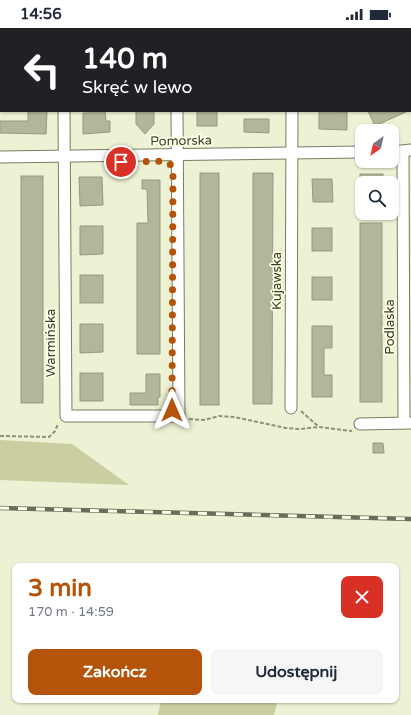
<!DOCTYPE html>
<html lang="pl">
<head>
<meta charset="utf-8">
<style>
  :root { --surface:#fff; --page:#f6f6f7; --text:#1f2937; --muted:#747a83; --accent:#b45309 }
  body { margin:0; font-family:"Varela Round",sans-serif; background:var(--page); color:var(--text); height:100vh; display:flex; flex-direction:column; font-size:15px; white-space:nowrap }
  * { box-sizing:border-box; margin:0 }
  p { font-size:13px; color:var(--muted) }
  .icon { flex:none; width:22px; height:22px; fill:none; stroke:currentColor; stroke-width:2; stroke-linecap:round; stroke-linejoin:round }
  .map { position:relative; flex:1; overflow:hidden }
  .panel { position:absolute; left:12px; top:535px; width:387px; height:140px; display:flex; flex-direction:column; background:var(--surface); border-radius:8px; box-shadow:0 1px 3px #0004 }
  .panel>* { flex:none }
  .hud { position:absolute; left:0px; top:0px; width:411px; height:84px; box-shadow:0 1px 3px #0004; background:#202124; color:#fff; overflow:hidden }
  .needle { width:26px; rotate:214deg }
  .buttons { position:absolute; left:355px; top:96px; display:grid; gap:8px }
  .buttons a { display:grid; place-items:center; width:44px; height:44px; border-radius:8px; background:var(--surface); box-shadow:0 1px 3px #0004; font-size:20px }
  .pin { position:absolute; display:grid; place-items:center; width:34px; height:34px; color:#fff; margin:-17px; border:2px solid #fff; border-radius:50%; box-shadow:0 1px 4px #0007 }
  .me { position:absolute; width:44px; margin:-22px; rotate:0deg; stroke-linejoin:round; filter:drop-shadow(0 0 3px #0008) }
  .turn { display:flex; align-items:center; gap:14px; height:84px; padding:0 16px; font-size:18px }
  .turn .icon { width:52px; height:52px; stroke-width:2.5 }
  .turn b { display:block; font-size:28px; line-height:34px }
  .round { display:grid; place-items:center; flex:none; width:42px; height:42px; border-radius:8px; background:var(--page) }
  .summary { display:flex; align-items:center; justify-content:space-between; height:68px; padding:0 16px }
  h1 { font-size:24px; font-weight:700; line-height:30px; color:var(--accent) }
  .action { display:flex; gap:8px; margin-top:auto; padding:8px 16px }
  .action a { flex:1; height:46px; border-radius:8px; background:var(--accent); color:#fff; font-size:16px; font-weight:700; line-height:46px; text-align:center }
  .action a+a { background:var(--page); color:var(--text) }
  .status { display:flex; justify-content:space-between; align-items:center; height:28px; padding:0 20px; background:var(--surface); direction:ltr }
  .status svg { height:11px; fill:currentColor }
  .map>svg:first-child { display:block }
</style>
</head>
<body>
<div class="status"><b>14:56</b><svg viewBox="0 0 49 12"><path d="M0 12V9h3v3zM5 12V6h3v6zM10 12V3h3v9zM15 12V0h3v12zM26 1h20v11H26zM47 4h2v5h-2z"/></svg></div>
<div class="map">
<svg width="411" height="687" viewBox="0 0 411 687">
  <rect width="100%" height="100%" fill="#eef2d4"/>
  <g fill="#cacea0">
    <polygon points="0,412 72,416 129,457 0,452"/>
    <polygon points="161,672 278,672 274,687 158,687"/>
  </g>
  <g fill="#b3b69a" stroke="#97997e">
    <polygon points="28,83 47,83 46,106 0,105 0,93 28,93"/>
    <polygon points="90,83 105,83 106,93 110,93 110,104 83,106 83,85 90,85"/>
    <polygon points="136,83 154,83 154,96 145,106 136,96"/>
    <rect x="197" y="83" width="20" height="15"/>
    <polygon points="319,83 347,84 347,102 319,101"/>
    <polygon points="368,83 408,83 375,98"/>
    <polygon points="244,91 269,91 269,105 244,104"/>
    <rect x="200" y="145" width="19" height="232"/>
    <polygon points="253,145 273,145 272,376 253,376"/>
    <rect x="360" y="146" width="23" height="9"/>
    <rect x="21" y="148" width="22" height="227"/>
    <polygon points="79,149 102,149 103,177 80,178"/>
    <polygon points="312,151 332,151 333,174 313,174"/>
    <polygon points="142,152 160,152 160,326 137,326 137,195 148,195 147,161 142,161"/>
    <rect x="360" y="195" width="22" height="179"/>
    <polygon points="80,198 103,198 103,226 80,227"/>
    <rect x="312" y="200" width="20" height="23"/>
    <rect x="80" y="247" width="23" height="28"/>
    <rect x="312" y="249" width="20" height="23"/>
    <polygon points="80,296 103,296 103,324 80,325"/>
    <polygon points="312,298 332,298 332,320 324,320 324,347 332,347 332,369 312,369"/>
    <rect x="80" y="345" width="23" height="28"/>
    <polygon points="146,346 160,346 160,369 158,369 158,377 130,377 130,365 146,365"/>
    <polygon points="373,415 383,415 384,425 373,425"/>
  </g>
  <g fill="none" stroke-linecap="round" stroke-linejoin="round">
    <g stroke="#7a7c62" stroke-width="13">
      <g id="minor">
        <polyline points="70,1 71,0"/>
        <polyline points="191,1 192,0"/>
        <polyline points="316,1 316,0"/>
        <polyline points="410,58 411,59"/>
        <polyline points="64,83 66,388 179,388 177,83"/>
        <polyline points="392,124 411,122"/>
        <polyline points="403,124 404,395"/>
        <polyline points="0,129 362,124"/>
        <polyline points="291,380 292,83"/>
        <polyline points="360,396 410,395"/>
      </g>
    </g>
    <g stroke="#8d907c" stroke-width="2" stroke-dasharray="4 2" stroke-linecap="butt">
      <polyline points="7,1 9,0"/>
      <polyline points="0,6 1,5"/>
      <polyline points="301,383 319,399"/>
      <polyline points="189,391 204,392 219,388 234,389 286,400 300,401 319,399 352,403"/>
      <polyline points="0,408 49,409 55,403 58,396"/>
    </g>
    <use href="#minor" stroke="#fff" stroke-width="11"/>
    <g stroke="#696b5b" stroke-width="4.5">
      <polyline id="rail" points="0,480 411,491"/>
    </g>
    <use href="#rail" stroke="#fcffe1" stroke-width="3" stroke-dasharray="9" stroke-linecap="butt"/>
  </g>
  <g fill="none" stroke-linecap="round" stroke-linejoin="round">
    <polyline stroke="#b45309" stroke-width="7" stroke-dasharray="0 12.6" points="121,134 165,133 170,136 173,142 172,382"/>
  </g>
  <g text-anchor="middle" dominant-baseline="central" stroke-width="3.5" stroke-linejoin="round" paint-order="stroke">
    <g font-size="13" fill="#3b3d31" stroke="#fcffe1">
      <text transform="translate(181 113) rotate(-1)">Pomorska</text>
      <text transform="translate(277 253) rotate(-90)">Kujawska</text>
      <text transform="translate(390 299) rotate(-90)">Podlaska</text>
      <text transform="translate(51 315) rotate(-90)">Warmińska</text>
    </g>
  </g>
</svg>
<div class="buttons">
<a><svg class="needle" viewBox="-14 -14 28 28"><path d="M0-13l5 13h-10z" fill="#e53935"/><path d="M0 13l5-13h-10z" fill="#747a83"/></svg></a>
<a><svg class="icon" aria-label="search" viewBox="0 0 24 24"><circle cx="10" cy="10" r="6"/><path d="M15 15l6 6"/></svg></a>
</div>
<div class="pin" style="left:121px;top:134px;background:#d93025"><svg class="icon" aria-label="arrive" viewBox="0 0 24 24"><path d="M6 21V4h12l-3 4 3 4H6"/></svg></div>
<svg class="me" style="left:172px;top:382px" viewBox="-20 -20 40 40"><path d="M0-17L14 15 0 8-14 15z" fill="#b45309" stroke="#fff" stroke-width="4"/></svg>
<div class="hud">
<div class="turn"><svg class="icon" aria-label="left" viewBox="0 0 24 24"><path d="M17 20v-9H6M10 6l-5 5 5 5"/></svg><div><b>140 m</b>Skręć w lewo</div></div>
</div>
<section class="panel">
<div class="summary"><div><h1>3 min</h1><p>170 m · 14:59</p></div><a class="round" style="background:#d93025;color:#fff"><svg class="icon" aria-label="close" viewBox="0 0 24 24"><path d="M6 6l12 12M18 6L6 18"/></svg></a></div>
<div class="action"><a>Zakończ</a><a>Udostępnij</a></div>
</section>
</div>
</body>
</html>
